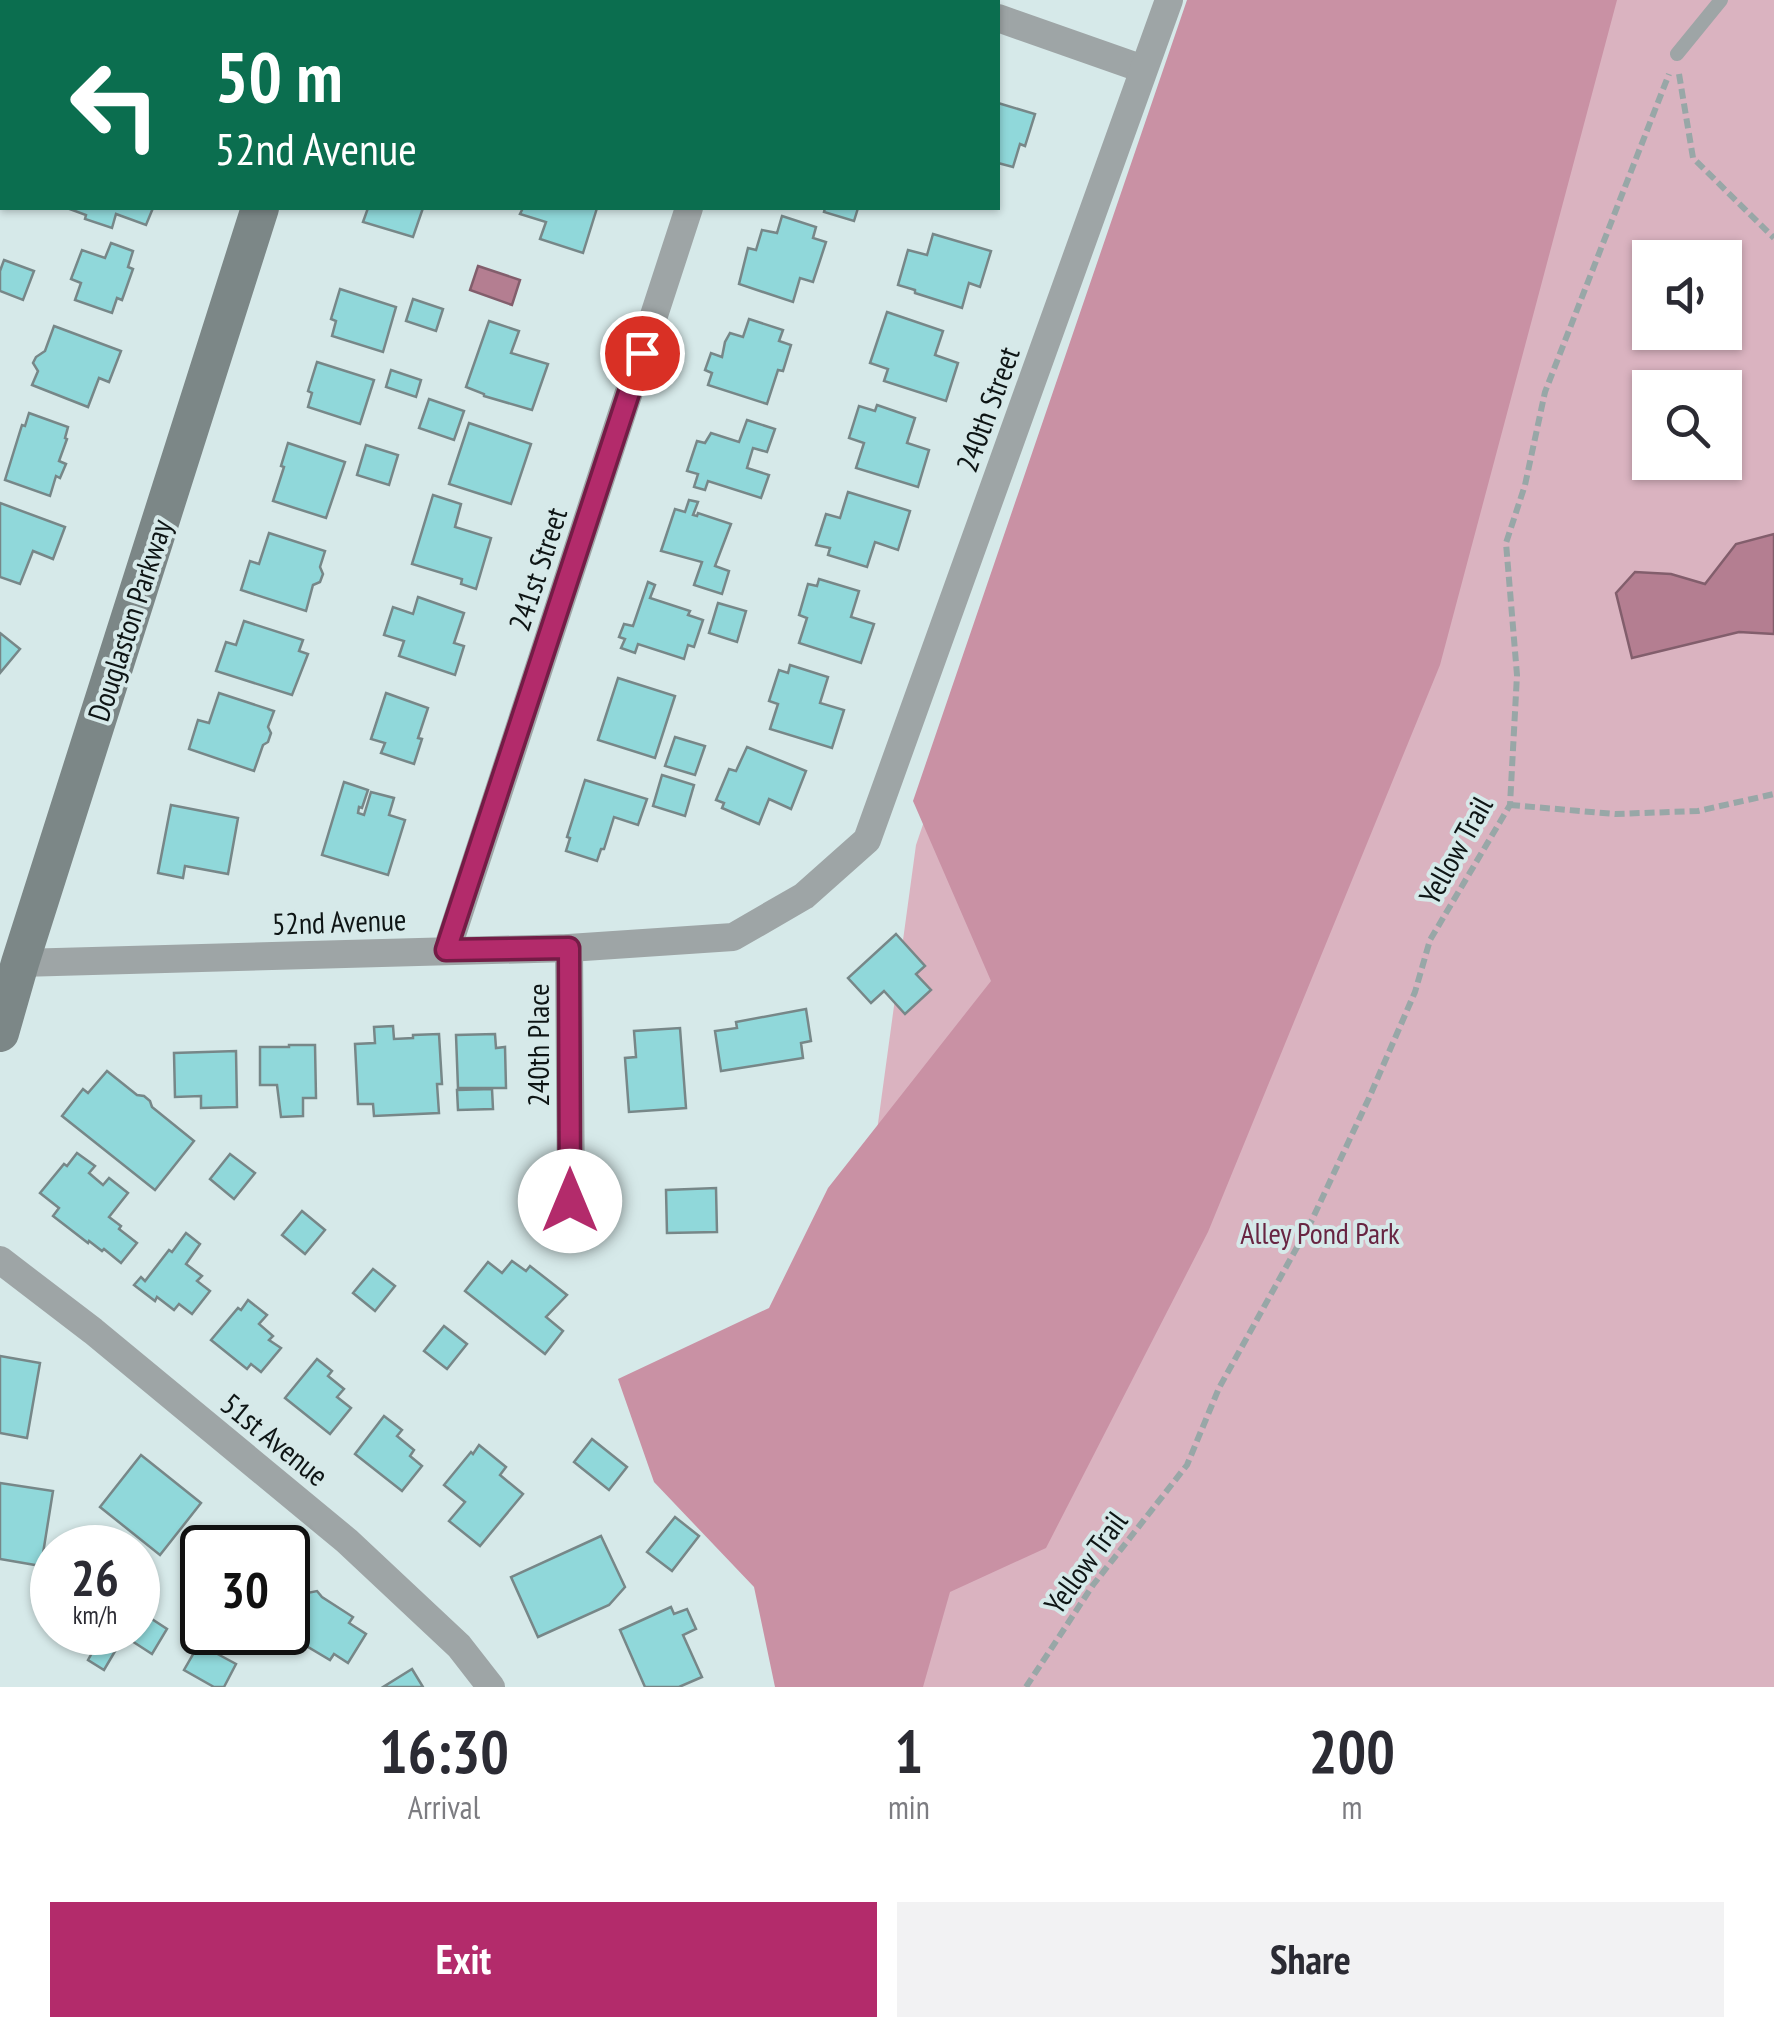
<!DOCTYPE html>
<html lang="en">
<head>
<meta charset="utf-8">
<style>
  :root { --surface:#fff; --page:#f2f2f3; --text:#2b2b33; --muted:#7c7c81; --accent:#b32b6b }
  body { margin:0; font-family:"PT Sans Narrow",sans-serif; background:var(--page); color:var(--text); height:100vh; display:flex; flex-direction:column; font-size:38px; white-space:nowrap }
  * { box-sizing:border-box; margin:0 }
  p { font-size:32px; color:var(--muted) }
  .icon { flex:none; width:55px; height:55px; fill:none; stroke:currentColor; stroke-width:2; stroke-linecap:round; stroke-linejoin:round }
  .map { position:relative; height:1687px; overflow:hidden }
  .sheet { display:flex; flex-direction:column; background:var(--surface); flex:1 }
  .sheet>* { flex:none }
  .guide { position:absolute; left:0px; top:0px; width:1000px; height:210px; box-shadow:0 2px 8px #0004; background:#0b6e4f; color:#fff; overflow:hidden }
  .tools { position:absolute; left:1632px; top:240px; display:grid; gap:20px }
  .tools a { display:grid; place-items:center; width:110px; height:110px; border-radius:0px; background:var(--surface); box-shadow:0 2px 8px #0004; font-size:50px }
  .speed { position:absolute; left:30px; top:1525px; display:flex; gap:20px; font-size:50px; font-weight:700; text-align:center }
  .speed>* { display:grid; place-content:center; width:130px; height:130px; border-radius:50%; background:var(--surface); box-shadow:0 2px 8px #0004; line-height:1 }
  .speed small { font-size:25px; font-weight:400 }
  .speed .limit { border:5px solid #111; border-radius:15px; background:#fff; color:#111 }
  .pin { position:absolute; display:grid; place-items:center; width:85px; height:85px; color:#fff; margin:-42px; border:5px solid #fff; border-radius:50%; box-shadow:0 2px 10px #0007 }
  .me { position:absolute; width:110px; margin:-55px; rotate:0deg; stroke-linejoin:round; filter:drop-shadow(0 0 8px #0008) }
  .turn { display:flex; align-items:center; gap:35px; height:210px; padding:0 50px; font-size:45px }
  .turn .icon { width:130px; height:130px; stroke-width:2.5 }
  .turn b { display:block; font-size:70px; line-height:85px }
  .eta { display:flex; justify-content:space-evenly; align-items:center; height:170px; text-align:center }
  .eta b { font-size:60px; font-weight:700; line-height:70px }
  .cta { display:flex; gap:20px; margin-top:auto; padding:20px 50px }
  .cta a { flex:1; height:115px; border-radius:0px; background:var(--accent); color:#fff; font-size:40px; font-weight:700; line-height:115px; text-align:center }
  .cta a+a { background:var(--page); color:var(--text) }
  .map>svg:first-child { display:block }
</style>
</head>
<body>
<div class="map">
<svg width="1774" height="1687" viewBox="0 0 1774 1687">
  <rect width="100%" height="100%" fill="#d6e9e9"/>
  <path fill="#dab3c0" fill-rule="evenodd" d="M1203 0H1774V1687H801L916 845ZM1650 258H1725V332H1650ZM1650 388H1725V462H1650Z"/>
  <polygon fill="#c991a4" points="1187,0 1617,0 1440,665 1208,1232 1046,1548 950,1592 923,1687 775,1687 754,1587 654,1482 618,1379 769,1308 828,1188 991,981 913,801"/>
  <g fill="#b47e91" stroke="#825e6c" stroke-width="2.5">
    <polygon points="478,266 520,280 512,305 470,290"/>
    <polygon points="1774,534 1774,634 1739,632 1632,658 1616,593 1635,572 1671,574 1705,584 1736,544"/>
  </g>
  <g fill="#90d8da" stroke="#778788" stroke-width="2.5">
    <polygon points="561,0 671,0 670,2 560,2"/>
    <polygon points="998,103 1035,114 1025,146 1020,144 1013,167 998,163"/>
    <polygon points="67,208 153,208 146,225 116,214 112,228 85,219 86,215"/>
    <polygon points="368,208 423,208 413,237 363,222"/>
    <polygon points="523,208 597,208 583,253 540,239 546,222 520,214"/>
    <polygon points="825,208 858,208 854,221 824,212"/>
    <polygon points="782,216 816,227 813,238 826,242 813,282 800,278 793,302 739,284 748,248 756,250 762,230 777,233"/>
    <polygon points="933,234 991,251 980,287 969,283 962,308 915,293 915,290 898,285 908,250 927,255"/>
    <polygon points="111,243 133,251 128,267 133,269 122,300 117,298 112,313 75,300 81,283 71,279 82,250 105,258"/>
    <polygon points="4,260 34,271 23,300 0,291 0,271"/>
    <polygon points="340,289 396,307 383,352 332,336 336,321 331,319"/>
    <polygon points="413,299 443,309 436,331 406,321"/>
    <polygon points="887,312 943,331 935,355 958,363 946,401 884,381 888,369 870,363"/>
    <polygon points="749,319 783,330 779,341 791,345 783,371 778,370 767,404 708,385 712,373 705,370 711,353 722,357 725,342 730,333 743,337"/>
    <polygon points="489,321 519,331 511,353 548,364 532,410 484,396 484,394 466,387"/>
    <polygon points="54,326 121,351 109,382 99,378 88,407 32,385 38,371 33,363 36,357 45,351"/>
    <polygon points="317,362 374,380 360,424 308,407 312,393 308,391"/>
    <polygon points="391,370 421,380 416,397 386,387"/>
    <polygon points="429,399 464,411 454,440 419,428"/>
    <polygon points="877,405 915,418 907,443 929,450 918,487 856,468 864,443 849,438 859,406 875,411"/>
    <polygon points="29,413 68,427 65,438 67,439 59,461 66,464 60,478 56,476 50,496 5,480 22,425 25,426"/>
    <polygon points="747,420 775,429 767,452 753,448 747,468 769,475 761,498 708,481 705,490 694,487 698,474 687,471 697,441 705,443 711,433 739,442"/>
    <polygon points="469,423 531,444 511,504 449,484"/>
    <polygon points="288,443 345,462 326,518 273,501 284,467 281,466"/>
    <polygon points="366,445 398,455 389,485 357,475"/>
    <polygon points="848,492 910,511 898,550 875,542 867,567 828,555 830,548 816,545 826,514 840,518"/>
    <polygon points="433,495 461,504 455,527 491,538 476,589 461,584 462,579 412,564"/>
    <polygon points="689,500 698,502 693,515 697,516 698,513 731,524 715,566 729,571 722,594 694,585 702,562 661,551 675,509 685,512"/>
    <polygon points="0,503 65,527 53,559 33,551 20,584 0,577"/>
    <polygon points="269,533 325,551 320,567 323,574 320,582 313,585 306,611 241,590 250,561 259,564"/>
    <polygon points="819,579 859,591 851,617 874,624 861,663 799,643 807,618 799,615 808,584 817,586"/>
    <polygon points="648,582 655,585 650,598 690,611 688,615 703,620 694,647 688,645 684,659 638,644 635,653 621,648 625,639 619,637 624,624 633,626"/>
    <polygon points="418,597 464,613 454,643 464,646 455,675 399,656 404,641 384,635 393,607 413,614"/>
    <polygon points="718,603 746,611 737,642 709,633"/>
    <polygon points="244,621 303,640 299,651 308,654 292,695 216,671 226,642 236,645"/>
    <polygon points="0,633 20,649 0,673"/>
    <polygon points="790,665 828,677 820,703 844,710 832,748 770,729 778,704 769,701 779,670 788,673"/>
    <polygon points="618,678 675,696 655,758 598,740"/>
    <polygon points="219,693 274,711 268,727 271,733 268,742 263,745 254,771 189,749 198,720 209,723"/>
    <polygon points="386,693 428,708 418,738 422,739 414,764 381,753 385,743 371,739"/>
    <polygon points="675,737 705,746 695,775 665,766"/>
    <polygon points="747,747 806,771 791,809 769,799 759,824 722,808 724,803 716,800 729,769 736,771"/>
    <polygon points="662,775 694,785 685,816 653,806"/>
    <polygon points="585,780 647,799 638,825 614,817 604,849 601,849 597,861 566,851 570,838 567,837"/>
    <polygon points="344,782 368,790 362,808 359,807 358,813 364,815 371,792 394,798 389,815 405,820 388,875 322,855"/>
    <polygon points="171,805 238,818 228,874 185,866 183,878 158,873"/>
    <polygon points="896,934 925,966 916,974 931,990 905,1014 884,991 871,1003 848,978"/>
    <polygon points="806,1009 811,1041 801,1043 803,1058 721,1071 715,1031 737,1028 736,1022"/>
    <polygon points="393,1026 394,1039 413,1038 413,1035 439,1034 442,1084 437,1084 439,1113 374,1116 373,1104 358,1104 355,1044 375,1043 374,1027"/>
    <polygon points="680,1028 686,1108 629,1112 625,1058 636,1057 634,1031"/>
    <polygon points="495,1034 496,1048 505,1047 506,1088 458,1088 456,1035"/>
    <polygon points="289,1045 315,1045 316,1098 303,1098 303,1116 281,1117 277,1085 260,1085 260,1047 289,1047"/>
    <polygon points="236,1051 237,1107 201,1108 201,1096 175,1097 174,1053"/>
    <polygon points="107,1071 137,1095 144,1096 150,1101 152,1107 194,1141 155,1190 62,1116 83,1089 88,1093"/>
    <polygon points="492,1089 493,1109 458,1110 457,1090"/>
    <polygon points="77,1153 95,1166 89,1173 103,1185 109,1178 128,1193 109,1217 121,1226 119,1229 137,1243 121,1263 104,1249 102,1251 89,1241 88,1243 53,1216 59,1208 40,1193 64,1164 67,1166"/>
    <polygon points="230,1154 255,1173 234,1199 210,1179"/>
    <polygon points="716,1188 717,1232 667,1233 666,1190"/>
    <polygon points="302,1211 325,1230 305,1254 282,1235"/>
    <polygon points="186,1233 200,1244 186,1264 202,1276 197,1281 210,1291 192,1314 179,1304 174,1310 157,1297 155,1301 134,1285 141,1277 145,1281 169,1250 172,1252"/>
    <polygon points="512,1261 526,1271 530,1266 567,1295 546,1317 563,1331 545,1354 465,1291 488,1262 502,1273"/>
    <polygon points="373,1269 395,1286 375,1311 353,1293"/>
    <polygon points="248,1300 267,1315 259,1324 273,1336 269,1340 281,1348 261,1372 251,1364 247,1369 211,1340 238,1308 241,1310"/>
    <polygon points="444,1326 467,1344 447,1369 424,1351"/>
    <polygon points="0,1356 40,1363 27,1438 0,1433"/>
    <polygon points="317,1359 332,1371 328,1376 344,1389 337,1397 351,1408 330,1434 285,1398"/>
    <polygon points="384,1416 402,1430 397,1436 414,1450 410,1456 422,1466 402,1491 355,1454"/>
    <polygon points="592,1439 627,1467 609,1490 574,1462"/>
    <polygon points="479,1445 506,1467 500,1475 523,1494 480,1546 449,1521 465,1502 444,1485 471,1452 473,1454"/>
    <polygon points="141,1455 201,1503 160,1555 100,1507"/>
    <polygon points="0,1483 53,1491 41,1566 0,1559"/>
    <polygon points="675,1517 699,1536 672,1571 647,1552"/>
    <polygon points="601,1536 625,1587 609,1605 538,1637 511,1577"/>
    <polygon points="317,1591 322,1597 353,1617 349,1623 366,1634 348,1663 334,1654 330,1660 293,1638 303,1621 296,1616 306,1601 307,1593"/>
    <polygon points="671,1607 674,1614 687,1609 696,1629 683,1635 702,1677 679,1687 645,1687 620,1630"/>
    <polygon points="138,1610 167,1629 152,1654 118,1632 138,1632"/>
    <polygon points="56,1632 96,1632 85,1650"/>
    <polygon points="104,1632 108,1632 121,1641 104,1670 88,1660"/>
    <polygon points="199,1644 236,1664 224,1687 214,1687 184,1670"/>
    <polygon points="412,1669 423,1687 383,1687"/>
  </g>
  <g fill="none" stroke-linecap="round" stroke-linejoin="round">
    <g stroke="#98a7a7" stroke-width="6" stroke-dasharray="10 5" stroke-linecap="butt">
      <polyline points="1679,74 1693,158 1774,238"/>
      <polyline points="1510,805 1615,814 1698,811 1774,794"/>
      <polyline points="1026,1687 1093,1585 1187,1465 1219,1388 1311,1222 1369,1098 1415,992 1430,940 1510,805 1517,675 1506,543 1525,485 1545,392 1669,74"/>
    </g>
    <polyline stroke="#9ea5a6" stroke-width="14" points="1677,54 1721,0"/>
    <g stroke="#9ea5a6" stroke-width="28">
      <polyline points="946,0 953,2"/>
      <polyline points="756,2 757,0"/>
      <polyline points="998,18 1143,69"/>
      <polyline points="569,948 571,1201"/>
      <polyline points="447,950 689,208"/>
      <polyline points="20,963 569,948 733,937 804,896 867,840 1169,0"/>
      <polyline points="0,1260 93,1331 347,1541 459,1646 491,1687"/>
    </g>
    <g stroke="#7c8787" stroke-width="38">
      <polyline points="325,2 326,0"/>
      <polyline points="0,1033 20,963 260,208"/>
    </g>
  </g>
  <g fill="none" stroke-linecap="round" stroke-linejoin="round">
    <g stroke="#741c46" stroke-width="25">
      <polyline id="route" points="570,1201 569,948 446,950 642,353"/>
    </g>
    <use href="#route" stroke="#b32b6b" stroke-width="18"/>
  </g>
  <g text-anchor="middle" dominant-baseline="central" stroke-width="8" stroke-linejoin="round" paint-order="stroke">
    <g font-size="30" fill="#0e1515" stroke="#d6e9e9">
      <text transform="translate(987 409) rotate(-70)">240th Street</text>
      <text transform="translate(537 569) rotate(-72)">241st Street</text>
      <text transform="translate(129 620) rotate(-72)">Douglaston Parkway</text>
      <text transform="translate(1455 850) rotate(-61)">Yellow Trail</text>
      <text transform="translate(339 921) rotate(-2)">52nd Avenue</text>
      <text transform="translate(537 1045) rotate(-90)">240th Place</text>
      <text transform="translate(275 1439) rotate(39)">51st Avenue</text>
      <text transform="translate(1085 1562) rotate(-54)">Yellow Trail</text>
    </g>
    <g font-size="30" fill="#682542" stroke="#d6e9e9">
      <text x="1320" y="1232">Alley Pond Park</text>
    </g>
  </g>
</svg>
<div class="tools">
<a><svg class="icon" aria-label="sound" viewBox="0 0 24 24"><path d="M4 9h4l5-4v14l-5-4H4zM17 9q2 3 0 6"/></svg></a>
<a><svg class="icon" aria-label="search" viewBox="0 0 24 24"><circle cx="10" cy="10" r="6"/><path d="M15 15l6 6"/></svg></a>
</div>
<div class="speed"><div>26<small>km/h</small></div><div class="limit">30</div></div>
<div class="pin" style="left:642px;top:353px;background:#d93025"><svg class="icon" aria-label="arrive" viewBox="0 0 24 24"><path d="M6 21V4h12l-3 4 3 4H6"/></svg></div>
<svg class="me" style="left:570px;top:1201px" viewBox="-20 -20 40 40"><circle r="19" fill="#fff"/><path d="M0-13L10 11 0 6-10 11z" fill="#b32b6b"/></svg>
<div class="guide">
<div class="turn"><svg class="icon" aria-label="left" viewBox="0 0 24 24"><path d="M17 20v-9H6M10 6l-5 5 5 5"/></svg><div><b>50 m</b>52nd Avenue</div></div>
</div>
</div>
<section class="sheet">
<div class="eta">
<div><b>16:30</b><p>Arrival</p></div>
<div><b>1</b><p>min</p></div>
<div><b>200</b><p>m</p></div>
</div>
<div class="cta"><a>Exit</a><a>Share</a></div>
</section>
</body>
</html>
